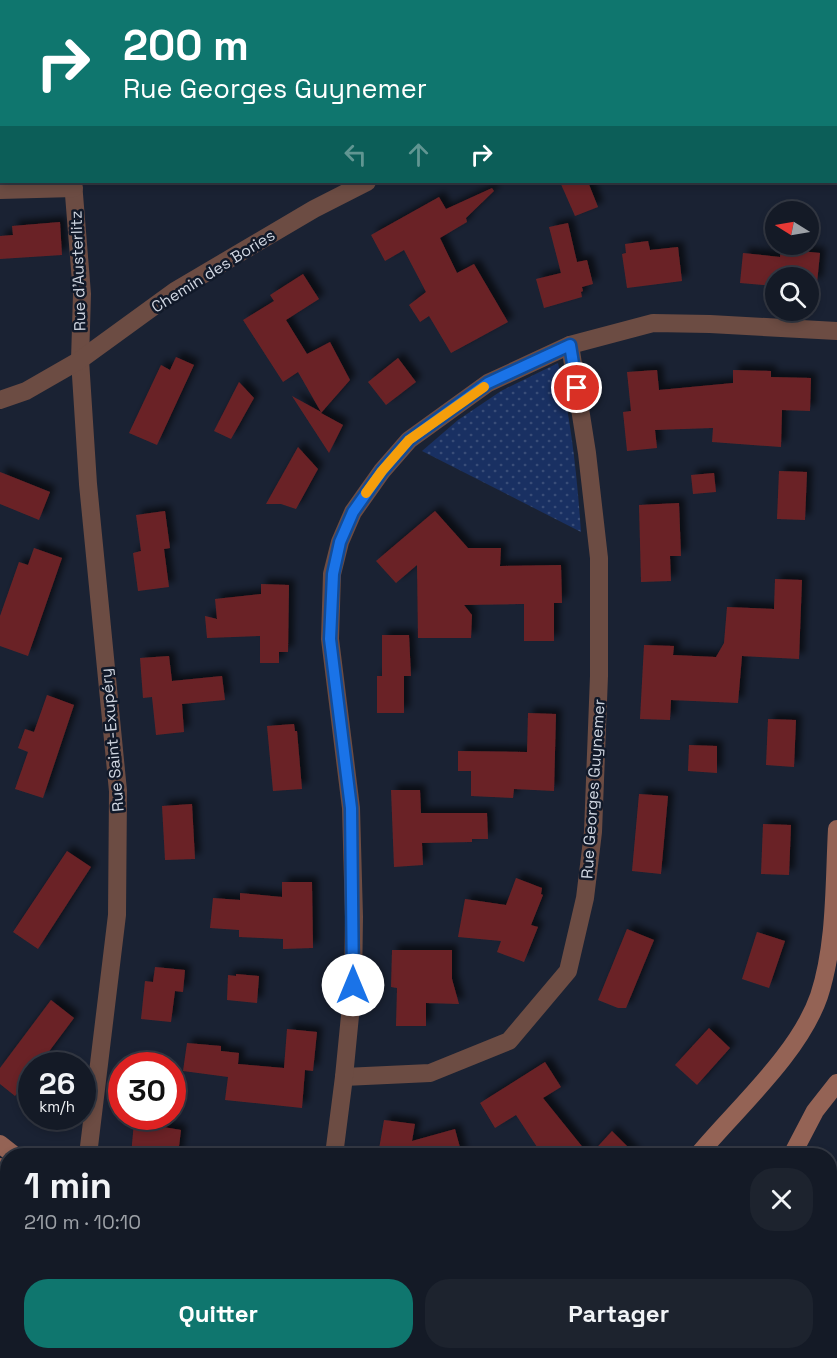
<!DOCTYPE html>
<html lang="fr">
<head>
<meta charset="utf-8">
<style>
  :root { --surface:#141a26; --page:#1d232e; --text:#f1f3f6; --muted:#9da1a7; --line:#333843; --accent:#0f766e }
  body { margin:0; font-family:"Space Grotesk",sans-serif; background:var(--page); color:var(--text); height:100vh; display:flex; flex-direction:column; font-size:22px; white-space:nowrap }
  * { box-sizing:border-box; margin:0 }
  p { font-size:20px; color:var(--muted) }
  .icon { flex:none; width:33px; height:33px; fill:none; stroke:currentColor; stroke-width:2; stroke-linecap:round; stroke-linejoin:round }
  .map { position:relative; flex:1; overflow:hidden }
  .sheet { position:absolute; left:0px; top:1148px; width:837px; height:212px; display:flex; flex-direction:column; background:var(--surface); border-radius:24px 24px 0 0; box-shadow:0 3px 9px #0003,0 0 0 2px var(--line) }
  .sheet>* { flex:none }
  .hud { position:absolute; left:0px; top:0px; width:837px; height:183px; box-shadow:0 3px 9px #0003,0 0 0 2px var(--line); background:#0f766e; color:#fff; overflow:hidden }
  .needle { width:39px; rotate:281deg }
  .buttons { position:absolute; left:765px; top:201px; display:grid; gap:12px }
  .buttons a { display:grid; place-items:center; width:54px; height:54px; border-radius:50%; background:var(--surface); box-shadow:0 3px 9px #0003,0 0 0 2px var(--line); font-size:30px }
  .speed { position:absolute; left:18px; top:1052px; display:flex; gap:12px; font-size:30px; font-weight:700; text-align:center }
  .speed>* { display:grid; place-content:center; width:78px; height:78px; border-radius:50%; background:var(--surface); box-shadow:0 3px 9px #0003,0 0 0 2px var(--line); line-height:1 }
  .speed small { font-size:15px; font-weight:400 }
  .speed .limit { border:9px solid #d22; background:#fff; color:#111 }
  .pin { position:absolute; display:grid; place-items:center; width:51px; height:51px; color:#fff; margin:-26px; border:3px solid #fff; border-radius:50%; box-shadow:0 2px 6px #0007 }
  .me { position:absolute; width:66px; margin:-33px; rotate:0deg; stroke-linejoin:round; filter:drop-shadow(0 0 4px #0008) }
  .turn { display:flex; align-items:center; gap:21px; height:126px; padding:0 24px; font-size:27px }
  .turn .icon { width:78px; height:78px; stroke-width:2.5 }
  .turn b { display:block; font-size:42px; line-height:51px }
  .lanes { display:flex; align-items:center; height:57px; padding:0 24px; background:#0003; justify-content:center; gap:30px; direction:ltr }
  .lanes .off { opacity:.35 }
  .round { display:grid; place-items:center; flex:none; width:63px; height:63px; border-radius:24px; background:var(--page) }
  .head { display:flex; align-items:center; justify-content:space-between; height:102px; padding:0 24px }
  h1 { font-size:36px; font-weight:700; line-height:45px }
  .primary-button { display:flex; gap:12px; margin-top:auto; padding:12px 24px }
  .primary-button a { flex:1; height:69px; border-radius:24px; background:var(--accent); color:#fff; font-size:24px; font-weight:700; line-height:69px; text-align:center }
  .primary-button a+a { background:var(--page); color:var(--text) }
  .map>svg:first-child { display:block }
</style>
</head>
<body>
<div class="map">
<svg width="837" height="1358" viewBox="0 0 837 1358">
  <defs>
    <pattern id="grass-dots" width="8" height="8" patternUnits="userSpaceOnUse" patternTransform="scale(1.5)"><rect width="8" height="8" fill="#193062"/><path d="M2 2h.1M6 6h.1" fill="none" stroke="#394d78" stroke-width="1.8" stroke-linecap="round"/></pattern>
    <filter id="shadow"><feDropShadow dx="5.5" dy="-5.5" stdDeviation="3" flood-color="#0009"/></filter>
  </defs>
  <rect width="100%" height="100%" fill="#1a2233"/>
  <path fill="url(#grass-dots)" d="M558 363C571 419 577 475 581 532L422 451 458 420 501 391Z"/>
  <g fill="#6a2426" filter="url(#shadow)">
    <polygon points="560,182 588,182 598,207 575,216"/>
    <polygon points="492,188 494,191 466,218 467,222 440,238 457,273 474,264 508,322 451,353 429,316 420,322 409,305 426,292 404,250 385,261 371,235 439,197 446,209"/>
    <polygon points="60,222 62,255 0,259 0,236 13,235 12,226"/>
    <polygon points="568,223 577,262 587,260 593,284 582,287 583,291 581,292 582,297 544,308 536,279 561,273 549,227"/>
    <polygon points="648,241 650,250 678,247 682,281 627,288 622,254 626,253 625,244"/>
    <polygon points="781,249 820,253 817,283 808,282 808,278 776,278 776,286 740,283 743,253 780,257"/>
    <polygon points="303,274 319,299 286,320 307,354 330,342 350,380 321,413 343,425 329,453 292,396 321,412 298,372 283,382 243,320 274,301 270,295"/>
    <polygon points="176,357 194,365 157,445 129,433 161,365 170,370"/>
    <polygon points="398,358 416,382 386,405 368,382"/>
    <polygon points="657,370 659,390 733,383 733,370 771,371 771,377 811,378 810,411 782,410 781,447 712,442 713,428 655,430 657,448 627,451 623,412 631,411 627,372"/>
    <polygon points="239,382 254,398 231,439 214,431"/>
    <polygon points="298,447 318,469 296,509 281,504 266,504"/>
    <polygon points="779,471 807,472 805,520 777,519"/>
    <polygon points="0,472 50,492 39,520 0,504"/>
    <polygon points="714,473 716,492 693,494 691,475"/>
    <polygon points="679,503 681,556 670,556 671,581 641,582 639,505"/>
    <polygon points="165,511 170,548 164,549 169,587 138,591 133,553 141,551 136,515"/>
    <polygon points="435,511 468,548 501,548 500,566 561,565 562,603 554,603 554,641 524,641 524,604 464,605 472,615 471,638 418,638 417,565 396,583 376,561"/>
    <polygon points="34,548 62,558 28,656 0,646 0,616 19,562 28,565"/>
    <polygon points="775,579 802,580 799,659 742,656 738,703 671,700 670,720 640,719 644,645 674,646 673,655 716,657 724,643 727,607 774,609"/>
    <polygon points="261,584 289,585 288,652 279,652 279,663 260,663 260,636 207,638 205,616 217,619 215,599 261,594"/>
    <polygon points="382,635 409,635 411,676 404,676 404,713 377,713 377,676 382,676"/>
    <polygon points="169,656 172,681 222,676 225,700 182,704 184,732 156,735 152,697 143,698 140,658"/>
    <polygon points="47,695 74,705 43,798 15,789 28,752 18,748 25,729 34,732"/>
    <polygon points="528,713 556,714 554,791 514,789 513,798 471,796 471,771 458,771 458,751 527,752"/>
    <polygon points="768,719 796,720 794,767 766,765"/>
    <polygon points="294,724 295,731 297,731 302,789 273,791 267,726"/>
    <polygon points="689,745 717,746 717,773 688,771"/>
    <polygon points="391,790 420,790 421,813 487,813 488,839 472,839 472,842 422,843 423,865 394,867"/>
    <polygon points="639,794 668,796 661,874 632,871"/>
    <polygon points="192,804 195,859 165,860 162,806"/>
    <polygon points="763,824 791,825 789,875 761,874"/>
    <polygon points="67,851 91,867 38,949 13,932"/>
    <polygon points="516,878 542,888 541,894 543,895 531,925 538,927 524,962 497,952 501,941 458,937 465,899 506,905"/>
    <polygon points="282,882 312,882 313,948 283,949 283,939 239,937 239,930 210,928 213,898 240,900 240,893 282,897"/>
    <polygon points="627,929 654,940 626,1008 618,1008 598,1000"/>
    <polygon points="757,932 785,941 769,988 742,979"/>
    <polygon points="392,950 452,950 452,979 459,1004 426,1003 426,1026 396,1026 397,988 391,987"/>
    <polygon points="155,967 185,970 183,992 175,991 171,1022 141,1019 145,981 153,982"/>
    <polygon points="236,974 259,976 257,1003 227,1000 228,975 236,976"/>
    <polygon points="51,1000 74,1018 39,1065 32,1065 32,1074 15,1096 0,1084 0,1068"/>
    <polygon points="709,1028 730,1048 697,1085 675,1065"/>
    <polygon points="287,1029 317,1032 313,1071 305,1070 302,1108 225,1100 228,1077 183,1071 187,1043 221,1046 221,1051 239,1053 238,1064 284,1068"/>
    <polygon points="545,1062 561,1087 543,1098 589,1155 553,1155 544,1146 539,1150 516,1115 495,1128 480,1103"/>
    <polygon points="384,1120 415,1124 412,1141 455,1129 462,1155 378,1155"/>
    <polygon points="134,1122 181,1130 178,1155 131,1155"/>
    <polygon points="612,1131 636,1155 590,1155"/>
  </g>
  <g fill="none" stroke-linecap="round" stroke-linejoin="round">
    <g stroke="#6c4c43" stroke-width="18">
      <polyline points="63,0 63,2"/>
      <polyline points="697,2 699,0"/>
      <polyline points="73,182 82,294 80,360 88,484 118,791 117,915 88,1155"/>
      <polyline points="0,190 74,188"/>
      <polyline points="0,400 26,391 80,360 175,291 314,209 367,182"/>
      <polyline points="344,1077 430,1073 509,1041 568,971 585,898 593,832 599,676 599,558 587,453 570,345"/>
      <polyline points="334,1155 344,1077 353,985 354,917 351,808 330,639 332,574 340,542 353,512 382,471 409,440 488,383 570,345 653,323 710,324 837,331"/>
      <polyline points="558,1352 570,1358"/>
      <polyline points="60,1358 61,1352"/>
    </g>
    <g stroke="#946355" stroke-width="18">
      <polyline points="0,1144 14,1155"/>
      <path d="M698 1155C737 1108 799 1054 819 996 836 944 834 884 837 829"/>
      <polyline points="792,1155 815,1111 837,1083"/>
      <polyline points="0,1167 8,1173"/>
      <polyline points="222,1352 230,1358"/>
      <polyline points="255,1352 264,1358"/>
      <polyline points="531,1358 536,1352"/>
      <polyline points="748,1358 749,1352"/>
    </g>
  </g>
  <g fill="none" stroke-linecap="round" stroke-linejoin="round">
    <g stroke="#114b97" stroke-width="15">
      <polyline id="route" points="353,985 351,808 330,639 333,574 340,542 353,512 382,471 409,440 488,383 570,345 577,388"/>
    </g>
    <use href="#route" stroke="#1a73e8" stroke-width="10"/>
    <polyline stroke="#f59e0b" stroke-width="10" points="366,493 382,471 409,440 484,387"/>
  </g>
  <g text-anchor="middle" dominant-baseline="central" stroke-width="5" stroke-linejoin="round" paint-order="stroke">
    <g font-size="16" fill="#d0d6e1" stroke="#111929">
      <text transform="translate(78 271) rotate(-92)">Rue d'Austerlitz</text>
      <text transform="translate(213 271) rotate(-32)">Chemin des Bories</text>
      <text transform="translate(112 740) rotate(-95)">Rue Saint-Exupéry</text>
      <text transform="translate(593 789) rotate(-86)">Rue Georges Guynemer</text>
    </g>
  </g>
</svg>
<div class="buttons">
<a><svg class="needle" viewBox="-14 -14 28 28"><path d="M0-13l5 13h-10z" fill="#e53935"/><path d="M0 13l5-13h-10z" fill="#9da1a7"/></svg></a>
<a><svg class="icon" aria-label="search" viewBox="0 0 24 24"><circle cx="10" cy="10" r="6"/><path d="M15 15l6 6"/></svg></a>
</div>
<div class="speed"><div>26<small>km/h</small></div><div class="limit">30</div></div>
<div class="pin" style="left:577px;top:388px;background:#d93025"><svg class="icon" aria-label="arrive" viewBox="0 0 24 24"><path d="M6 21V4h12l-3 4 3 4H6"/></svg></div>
<svg class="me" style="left:353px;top:985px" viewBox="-20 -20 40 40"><circle r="19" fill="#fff"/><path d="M0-13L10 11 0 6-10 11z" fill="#1a73e8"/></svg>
<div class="hud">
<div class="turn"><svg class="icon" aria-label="right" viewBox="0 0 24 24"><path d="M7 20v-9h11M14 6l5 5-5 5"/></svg><div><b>200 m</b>Rue Georges Guynemer</div></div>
<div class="lanes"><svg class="icon off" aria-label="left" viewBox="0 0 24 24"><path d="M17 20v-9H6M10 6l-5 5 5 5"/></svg><svg class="icon off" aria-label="ahead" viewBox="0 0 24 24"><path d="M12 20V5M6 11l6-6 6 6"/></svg><svg class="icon" aria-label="right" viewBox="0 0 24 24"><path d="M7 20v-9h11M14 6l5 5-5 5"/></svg></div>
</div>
<section class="sheet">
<div class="head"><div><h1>1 min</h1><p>210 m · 10:10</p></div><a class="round"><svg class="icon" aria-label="close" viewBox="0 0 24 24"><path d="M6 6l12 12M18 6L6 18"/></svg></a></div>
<div class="primary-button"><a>Quitter</a><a>Partager</a></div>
</section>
</div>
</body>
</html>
